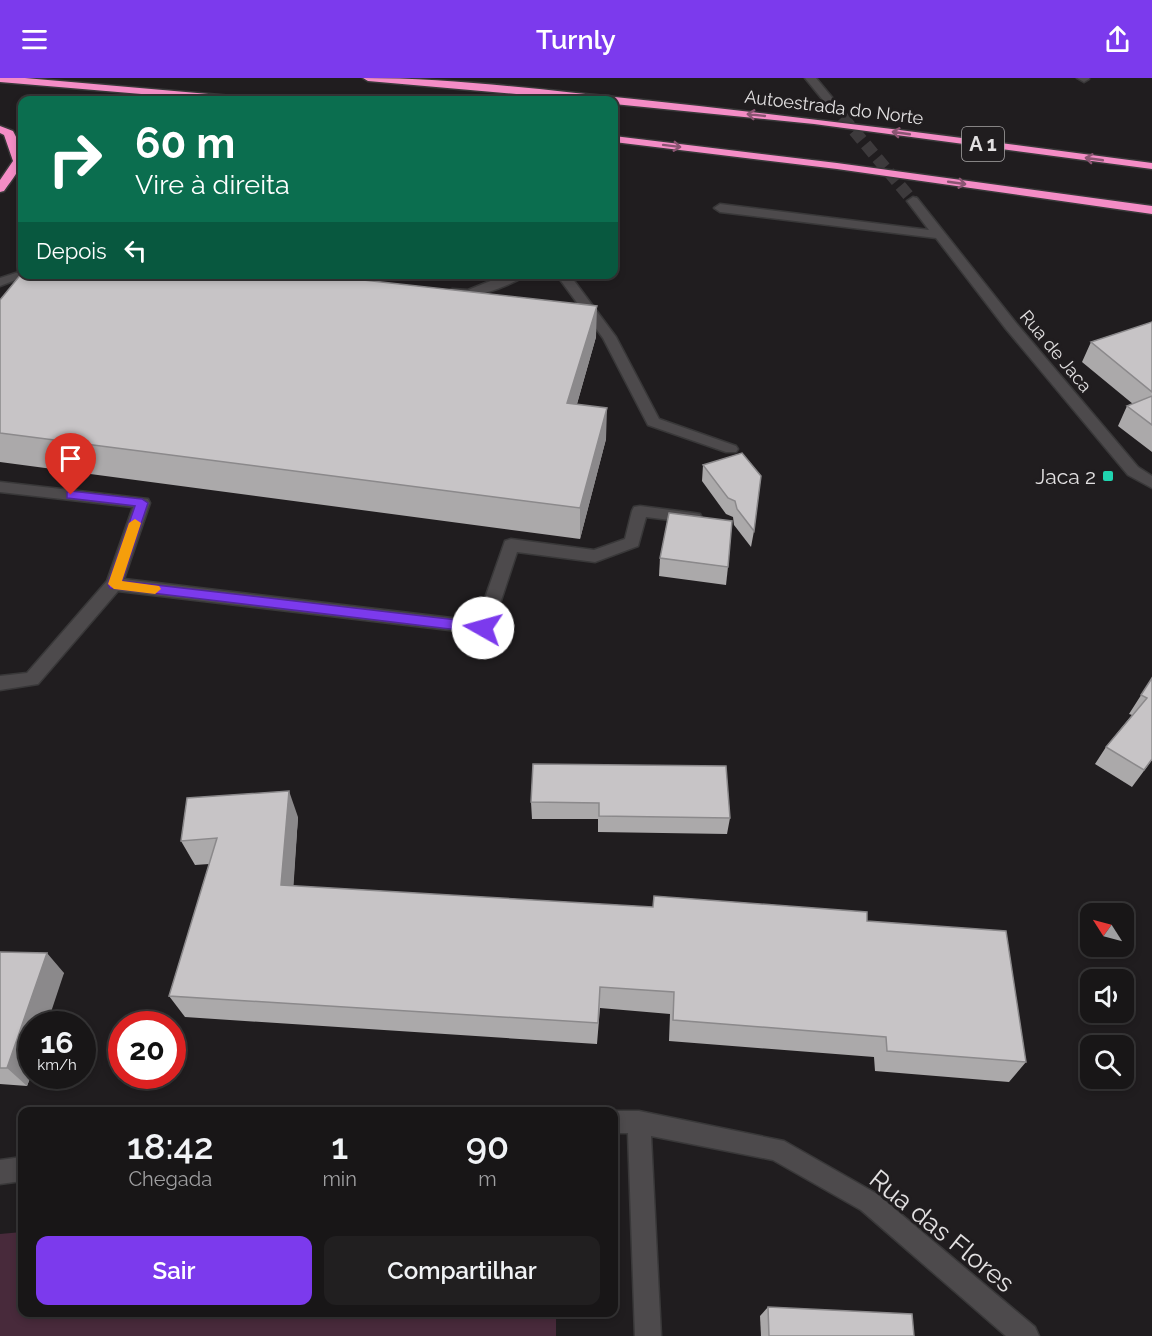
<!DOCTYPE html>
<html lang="pt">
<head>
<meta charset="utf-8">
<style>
  :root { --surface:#181617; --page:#211f20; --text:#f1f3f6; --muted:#9f9fa1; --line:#363536; --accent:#7c3aed }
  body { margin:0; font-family:Raleway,sans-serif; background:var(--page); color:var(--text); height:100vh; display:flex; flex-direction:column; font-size:22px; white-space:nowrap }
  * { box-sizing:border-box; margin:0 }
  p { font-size:20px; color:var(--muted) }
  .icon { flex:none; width:33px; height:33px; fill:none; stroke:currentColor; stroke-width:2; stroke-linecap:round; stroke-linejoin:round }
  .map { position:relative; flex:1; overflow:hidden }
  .details { position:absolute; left:18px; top:1029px; width:600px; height:210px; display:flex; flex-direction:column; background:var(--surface); border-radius:12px; box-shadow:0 3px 9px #0003,0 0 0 2px var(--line) }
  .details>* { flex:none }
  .guide { position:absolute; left:18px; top:18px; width:600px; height:183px; border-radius:12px; box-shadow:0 3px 9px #0003,0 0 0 2px var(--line); background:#0b6e4f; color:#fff; overflow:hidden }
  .needle { width:39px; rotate:306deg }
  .fabs { position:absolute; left:1080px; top:825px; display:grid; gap:12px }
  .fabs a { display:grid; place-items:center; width:54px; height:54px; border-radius:12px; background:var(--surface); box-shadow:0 3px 9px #0003,0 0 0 2px var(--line); font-size:30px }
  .speed { position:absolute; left:18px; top:933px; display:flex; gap:12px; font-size:30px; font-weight:700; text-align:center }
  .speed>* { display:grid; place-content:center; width:78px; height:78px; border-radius:50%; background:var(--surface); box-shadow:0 3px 9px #0003,0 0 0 2px var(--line); line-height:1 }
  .speed small { font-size:15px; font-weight:400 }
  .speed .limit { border:9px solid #d22; background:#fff; color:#111 }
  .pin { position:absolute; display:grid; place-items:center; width:51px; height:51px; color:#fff; margin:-62px -26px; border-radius:50% 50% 50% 0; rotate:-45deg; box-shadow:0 0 6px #0007 }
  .pin .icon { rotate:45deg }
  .me { position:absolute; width:66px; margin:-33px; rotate:277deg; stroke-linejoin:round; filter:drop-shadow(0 0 4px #0008) }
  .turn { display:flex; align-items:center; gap:21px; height:126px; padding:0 18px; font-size:27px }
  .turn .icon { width:78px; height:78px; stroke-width:2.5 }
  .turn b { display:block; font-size:42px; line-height:51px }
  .then { display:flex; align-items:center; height:57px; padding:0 18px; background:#0003; gap:12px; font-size:22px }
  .eta { display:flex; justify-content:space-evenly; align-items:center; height:102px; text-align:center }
  .eta b { font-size:36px; font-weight:600; line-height:42px }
  .action { display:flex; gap:12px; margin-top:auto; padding:12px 18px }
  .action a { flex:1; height:69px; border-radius:12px; background:var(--accent); color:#fff; font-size:24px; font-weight:600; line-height:69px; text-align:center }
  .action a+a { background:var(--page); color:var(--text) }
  header { display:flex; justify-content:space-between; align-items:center; height:78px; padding:0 18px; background:var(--accent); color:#fff; font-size:27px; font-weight:600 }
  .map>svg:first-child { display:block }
</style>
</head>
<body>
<header><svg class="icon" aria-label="menu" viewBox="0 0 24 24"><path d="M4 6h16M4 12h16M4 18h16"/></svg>Turnly<svg class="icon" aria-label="share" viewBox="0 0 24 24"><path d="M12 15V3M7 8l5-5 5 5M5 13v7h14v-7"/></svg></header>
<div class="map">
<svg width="1152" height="1258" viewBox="0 0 1152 1258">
  <rect width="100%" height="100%" fill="#201d1f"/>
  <polygon fill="#482a3b" points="22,1154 22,1234 556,1234 556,1258 0,1258 0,1156"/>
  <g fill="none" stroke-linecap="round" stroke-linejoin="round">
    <polyline stroke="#3d3a3c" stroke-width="12" stroke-dasharray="12 6" stroke-linecap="butt" points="831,25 913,123"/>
    <g stroke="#393839" stroke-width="3">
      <g id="minor">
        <polygon points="805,0 816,0 835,23 835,27 827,27"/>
        <polygon points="1077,0 1089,0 1089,1 1084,4"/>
        <polygon points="913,119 917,120 1016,245 1138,389 1152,398 1152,410 1128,397 1006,251 936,160 720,134 714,130 720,126 929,152 907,123"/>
        <polygon points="22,193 22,196 31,196 0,208 0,200"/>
        <path d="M508 196H527C514 207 459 228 445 215L452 211 468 212Z"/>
        <polygon points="556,196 569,196 616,259 659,341 736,368 738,371 736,374 726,374 648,347 603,260"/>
        <polygon points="0,404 148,421 150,425 124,501 477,543 505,463 511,461 594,472 625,461 632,433 634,429 640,428 694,435 700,436 702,440 700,444 694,445 646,439 638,468 595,484 517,474 492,550 489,555 483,556 118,513 38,606 0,612 0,598 27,595 107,503 133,429 0,414"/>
        <polygon points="614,1033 639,1033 784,1063 877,1116 1035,1249 1039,1258 1006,1258 861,1132 773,1082 651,1058 661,1258 635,1258 628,1055 614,1055 614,1034 612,1034"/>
        <polygon points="22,1079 22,1103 0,1106 0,1082"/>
      </g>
    </g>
    <g stroke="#393839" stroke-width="3">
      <g id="highway">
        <polygon points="0,0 25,0 243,19 248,22 212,22 0,4"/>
        <path d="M363 0C453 0 544 12 634 21 807 39 979 62 1152 85V91L814 46 614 26V22H583L368 3Z"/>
        <path d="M0 48 13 53C29 82 22 88 4 113L0 114V102L13 83 4 57 0 55Z"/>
        <polygon points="614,58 837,85 1152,128 1152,136 837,91 614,64"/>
      </g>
    </g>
    <use href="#minor" fill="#4d4a4c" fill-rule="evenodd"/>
    <use href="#highway" fill="#f48dc6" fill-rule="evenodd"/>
  </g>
  <g fill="#aba9aa">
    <polygon points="0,222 596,259 577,326 606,361 580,461 0,384"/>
    <polygon points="1152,244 1152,374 1118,348 1127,328 1133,326 1082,284 1091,264"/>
    <polygon points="742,375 754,453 751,469 734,447 733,439 726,436 702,403 703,387"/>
    <polygon points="660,480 728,489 726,507 659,498"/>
    <polygon points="1152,600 1152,682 1132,709 1095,686 1106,669 1132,637 1129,636"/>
    <polygon points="533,686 730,740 727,756 598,754 598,741 532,741 531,724"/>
    <polygon points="298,739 293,808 653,829 654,818 867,843 1026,984 1009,1004 875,993 874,979 669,963 670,936 600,930 597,966 185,939 169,918 209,786 195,787 181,763"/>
    <polygon points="0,874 64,895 32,946 32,995 27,1008 0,1006"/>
    <polygon points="768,1229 914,1258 761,1258 760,1238"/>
  </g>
  <g fill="#8b898b">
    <polygon points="597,228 596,259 568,357 567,325"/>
    <polygon points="607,330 606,361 580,461 580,430"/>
    <polygon points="289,713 298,739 292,831 281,807"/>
    <polygon points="47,875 64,895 47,946 32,946 32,995 27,1008 7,990"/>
  </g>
  <g fill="#c7c4c6" stroke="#8b898b" stroke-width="1.5">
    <polygon points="22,195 22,196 309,196 597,228 567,325 607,330 580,430 0,355 0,222"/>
    <polygon points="1152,244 1152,314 1091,264"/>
    <polygon points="1152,318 1152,347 1127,328"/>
    <polygon points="742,375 761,398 754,453 737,431 735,423 728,420 703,387"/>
    <polygon points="669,435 732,443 728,489 660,480"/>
    <polygon points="1152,600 1152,681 1144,692 1106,669 1147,620 1141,617"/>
    <polygon points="533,686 726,688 730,740 599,738 599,725 531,724"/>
    <polygon points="289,713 281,807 653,829 654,818 867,834 867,843 1006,853 1026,984 887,973 886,959 673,942 674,914 600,909 598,945 169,918 217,760 181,763 187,720"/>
    <polygon points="0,874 47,875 7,990 0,990"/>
    <polygon points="768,1229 912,1236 914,1258 769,1258"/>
  </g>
  <defs><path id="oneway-shaft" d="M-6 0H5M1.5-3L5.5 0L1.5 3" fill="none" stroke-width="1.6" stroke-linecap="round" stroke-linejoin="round" transform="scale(1.5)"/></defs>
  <g stroke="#8a5572">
    <use href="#oneway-shaft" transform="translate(756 37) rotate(-174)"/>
    <use href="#oneway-shaft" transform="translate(901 55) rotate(-172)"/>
    <use href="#oneway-shaft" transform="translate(672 68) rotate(7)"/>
    <use href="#oneway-shaft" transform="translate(1094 81) rotate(-172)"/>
    <use href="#oneway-shaft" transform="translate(957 105) rotate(8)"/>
  </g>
  <polygon fill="#7c3aed" stroke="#51269a" stroke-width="1.5" points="71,413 142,421 148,425 122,503 483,545 490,550 483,555 110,510 108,506 135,428 67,420 67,414"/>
  <polygon fill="#f59e0b" points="135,441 141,445 122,503 159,508 161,511 155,516 114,511 108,506 129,445"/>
  <rect fill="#20d5b0" stroke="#201d1f" stroke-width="2" x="1102" y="392" width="12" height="12" rx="3"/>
  <g text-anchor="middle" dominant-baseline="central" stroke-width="6" stroke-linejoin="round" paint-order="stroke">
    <g font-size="18" fill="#e2e0e1" stroke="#201d1f">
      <text transform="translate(834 29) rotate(7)">Autoestrada do Norte</text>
      <text transform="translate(1056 273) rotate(50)">Rua de Jaca</text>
    </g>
    <rect fill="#201d1f" stroke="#a8a6a7" stroke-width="1.5" x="962" y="49" width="42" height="34" rx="4.5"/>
    <g font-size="20" font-weight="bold" fill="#e2e0e1">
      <text x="983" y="66">A 1</text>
    </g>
    <g font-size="21" fill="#e2e0e1" stroke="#201d1f" text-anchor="end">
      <text x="1096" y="398">Jaca 2</text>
    </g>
    <g font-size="26" fill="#e2e0e1" stroke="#201d1f">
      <text transform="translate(942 1153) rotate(39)">Rua das Flores</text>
    </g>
  </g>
</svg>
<div class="fabs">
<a><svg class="needle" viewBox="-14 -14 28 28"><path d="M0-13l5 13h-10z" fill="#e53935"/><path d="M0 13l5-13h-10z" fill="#9f9fa1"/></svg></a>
<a><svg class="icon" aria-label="sound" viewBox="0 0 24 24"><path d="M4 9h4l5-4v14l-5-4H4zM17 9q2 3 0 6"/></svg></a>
<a><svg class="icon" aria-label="search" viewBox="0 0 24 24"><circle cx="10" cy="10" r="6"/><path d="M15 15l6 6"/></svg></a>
</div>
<div class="speed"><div>16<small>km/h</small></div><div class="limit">20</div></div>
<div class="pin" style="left:71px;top:417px;background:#d93025"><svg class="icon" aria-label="arrive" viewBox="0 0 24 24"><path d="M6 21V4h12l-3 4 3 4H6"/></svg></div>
<svg class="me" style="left:483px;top:550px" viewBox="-20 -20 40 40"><circle r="19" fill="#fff"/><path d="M0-13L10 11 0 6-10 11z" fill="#7c3aed"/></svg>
<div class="guide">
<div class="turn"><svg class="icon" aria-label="right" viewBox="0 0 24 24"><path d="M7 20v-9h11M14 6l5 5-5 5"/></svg><div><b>60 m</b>Vire à direita</div></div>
<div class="then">Depois<svg class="icon" aria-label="left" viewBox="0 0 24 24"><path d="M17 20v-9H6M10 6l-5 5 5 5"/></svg></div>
</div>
<section class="details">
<div class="eta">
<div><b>18:42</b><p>Chegada</p></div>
<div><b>1</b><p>min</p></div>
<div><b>90</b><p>m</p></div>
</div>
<div class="action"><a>Sair</a><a>Compartilhar</a></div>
</section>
</div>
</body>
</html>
